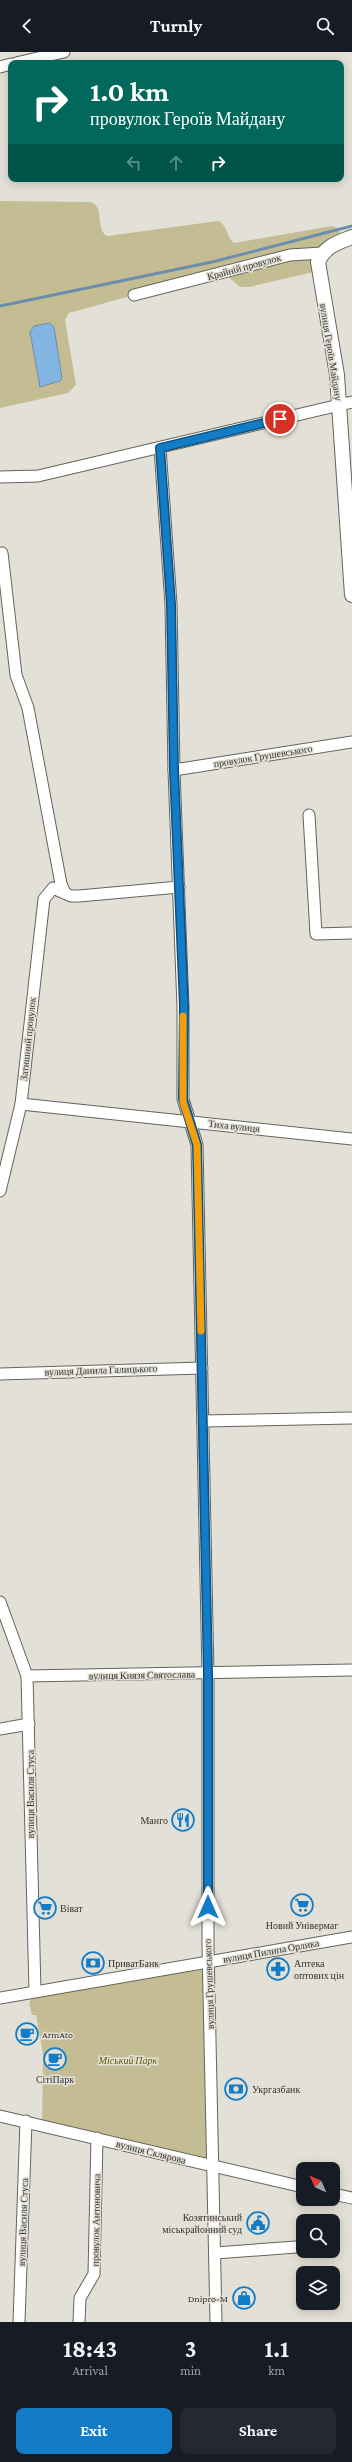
<!DOCTYPE html>
<html lang="en">
<head>
<meta charset="utf-8">
<style>
  :root { --surface:#171b24; --page:#242831; --text:#f1f3f6; --muted:#9ea1a6; --accent:#137cc7 }
  body { margin:0; font-family:"Crimson Pro",serif; background:var(--page); color:var(--text); height:100vh; display:flex; flex-direction:column; font-size:15px; white-space:nowrap }
  * { box-sizing:border-box; margin:0 }
  p { font-size:13px; color:var(--muted) }
  .icon { flex:none; width:22px; height:22px; fill:none; stroke:currentColor; stroke-width:2; stroke-linecap:round; stroke-linejoin:round }
  .map { position:relative; height:2270px; overflow:hidden }
  .sheet { display:flex; flex-direction:column; background:var(--surface); flex:1 }
  .sheet>* { flex:none }
  .banner { position:absolute; left:8px; top:8px; width:336px; height:122px; border-radius:8px; box-shadow:0 2px 10px #0003; background:#00695c; color:#fff; overflow:hidden }
  .needle { width:26px; rotate:315deg }
  .fabs { position:absolute; left:296px; top:2110px; display:grid; gap:8px }
  .fabs a { display:grid; place-items:center; width:44px; height:44px; border-radius:8px; background:var(--surface); box-shadow:0 2px 10px #0003; font-size:20px }
  .pin { position:absolute; display:grid; place-items:center; width:34px; height:34px; color:#fff; margin:-17px; border:2px solid #fff; border-radius:50%; box-shadow:0 1px 4px #0007 }
  .me { position:absolute; width:44px; margin:-22px; rotate:0deg; stroke-linejoin:round; filter:drop-shadow(0 0 3px #0008) }
  .turn { display:flex; align-items:center; gap:14px; height:84px; padding:0 16px; font-size:18px }
  .turn .icon { width:52px; height:52px; stroke-width:2.5 }
  .turn b { display:block; font-size:28px; line-height:34px }
  .lanes { display:flex; align-items:center; height:38px; padding:0 16px; background:#0003; justify-content:center; gap:20px; direction:ltr }
  .lanes .off { opacity:.35 }
  .eta { display:flex; justify-content:space-evenly; align-items:center; height:68px; text-align:center }
  .eta b { font-size:24px; font-weight:700; line-height:28px }
  .button { display:flex; gap:8px; margin-top:auto; padding:8px 16px }
  .button a { flex:1; height:46px; border-radius:8px; background:var(--accent); color:#fff; font-size:16px; font-weight:700; line-height:46px; text-align:center }
  .button a+a { background:var(--page); color:var(--text) }
  header { display:flex; justify-content:space-between; align-items:center; height:52px; padding:0 16px; background:var(--surface); font-size:18px; font-weight:700 }
  .map>svg:first-child { display:block }
</style>
</head>
<body>
<header><svg class="icon" aria-label="back" viewBox="0 0 24 24"><path d="M15 5l-7 7 7 7"/></svg>Turnly<svg class="icon" aria-label="search" viewBox="0 0 24 24"><circle cx="10" cy="10" r="6"/><path d="M15 15l6 6"/></svg></header>
<div class="map">
<svg width="352" height="2270" viewBox="0 0 352 2270">
  <rect width="100%" height="100%" fill="#e3e1d7"/>
  <g fill="#c4bd93">
    <path d="M0 149 91 150C105 155 95 177 107 184L218 169C228 173 226 185 234 191L332 174 338 176 343 189 337 191 318 219 249 235H240L226 223 134 243 69 261 65 268 76 333 68 341 0 356Z"/>
    <polygon points="209,1909 214,2115 42,2073 43,2001 36,1963 32,1963 29,1951 35,1939"/>
  </g>
  <polygon fill="#83b5e3" stroke="#6c8ead" points="49,271 54,275 62,326 60,329 40,335 30,280 34,274"/>
  <g fill="none" stroke-linecap="round" stroke-linejoin="round">
    <polyline stroke="#6c8ead" stroke-width="3" points="0,254 212,210 352,174"/>
    <g stroke="#65645b" stroke-width="13">
      <g id="minor">
        <polyline points="16,11 64,0"/>
        <polyline points="0,15 11,12"/>
        <polyline points="134,243 290,203 322,201"/>
        <polyline points="160,396 171,552 174,718 183,955 183,1047 197,1093 208,1622 208,1894 216,2270"/>
        <polyline points="0,425 38,424 352,350"/>
        <polyline points="2,501 16,623 28,656 61,832 65,841"/>
        <polyline points="174,718 352,690"/>
        <polyline points="309,763 316,882 352,881"/>
        <polyline points="21,1052 352,1087"/>
        <polyline points="0,1139 21,1052 44,847 53,836 71,844 79,844 179,835"/>
        <polyline points="0,1322 202,1316"/>
        <polyline points="203,1369 352,1366"/>
        <polyline points="0,1550 27,1624 35,1939"/>
        <polyline points="27,1624 352,1618"/>
        <polyline points="0,1677 29,1672"/>
        <polyline points="0,1946 352,1885"/>
        <polyline points="0,2064 303,2135"/>
        <polyline points="333,2142 352,2146"/>
        <polyline points="215,2201 296,2195"/>
        <polyline points="19,2270 26,2069"/>
        <polyline points="79,2270 80,2246 94,2222 97,2086"/>
      </g>
    </g>
    <g stroke="#65645b" stroke-width="16">
      <path id="tertiary" d="M352 185C337 191 325 194 318 210L337 323 352 543"/>
    </g>
    <use href="#minor" stroke="#fff" stroke-width="11"/>
    <use href="#tertiary" stroke="#fff" stroke-width="14"/>
  </g>
  <g fill="none" stroke-linecap="round" stroke-linejoin="round">
    <g stroke="#0c5181" stroke-width="10">
      <polyline id="route" points="208,1855 208,1622 197,1093 183,1047 184,954 174,718 171,552 160,396 280,367"/>
    </g>
    <use href="#route" stroke="#137cc7" stroke-width="7"/>
    <polyline stroke="#f59e0b" stroke-width="7" points="183,964 183,1050 197,1093 201,1279"/>
  </g>
  <defs>
    <g id="restaurant-ring" transform="scale(1.15)"><circle r="9.5" fill="#e3e1d7" stroke="#137cc7" stroke-width="1.5"/><path d="M-5-6h1v4h1v-4h1v4h1v-4h1v5L-1.5 .5V6h-2V.5L-5-1ZM5-6V6H3V1.5H1.5Q1.5-4 5-6Z" fill="#137cc7"/></g>
    <g id="supermarket-ring" transform="scale(1.15)"><circle r="9.5" fill="#e3e1d7" stroke="#137cc7" stroke-width="1.5"/><path d="M-6-5.5h2.5l.6 2H6L4.5 2H-2.5L-4.4-4H-6ZM-1.5 3.2a1.3 1.3 0 1 0 .1 0ZM3 3.2a1.3 1.3 0 1 0 .1 0Z" fill="#137cc7"/></g>
    <g id="bank-ring" transform="scale(1.15)"><circle r="9.5" fill="#e3e1d7" stroke="#137cc7" stroke-width="1.5"/><path d="M-6-4H6V4H-6ZM0-2.3a2.3 2.3 0 1 0 0 4.6a2.3 2.3 0 1 0 0-4.6Z" fill="#137cc7"/></g>
    <g id="pharmacy-ring" transform="scale(1.15)"><circle r="9.5" fill="#e3e1d7" stroke="#137cc7" stroke-width="1.5"/><path d="M-2-6h4v4h4v4h-4v4h-4v-4h-4v-4h4Z" fill="#137cc7"/></g>
    <g id="cafe-ring" transform="scale(1.15)"><circle r="9.5" fill="#e3e1d7" stroke="#137cc7" stroke-width="1.5"/><path d="M-5.5-4.5H6V0H3Q3 3.5 0 3.5H-2.5Q-5.5 3.5-5.5 0ZM3-3.2v2h1.7v-2ZM-6 4.5H4V6H-6Z" fill="#137cc7"/></g>
    <g id="civic-ring" transform="scale(1.15)"><circle r="9.5" fill="#e3e1d7" stroke="#137cc7" stroke-width="1.5"/><path d="M-.6-6.5H3V-4.5H.6V-3L4-1V1h2V6H-6V1h2V-1L-.6-3ZM-1.2 2.5V6h2.4V2.5Z" fill="#137cc7"/></g>
    <g id="shop-ring" transform="scale(1.15)"><circle r="9.5" fill="#e3e1d7" stroke="#137cc7" stroke-width="1.5"/><path d="M-5-2.5h2.3a2.7 3.5 0 0 1 5.4 0H5L5.5 6h-11ZM-1.5-2.5h3a1.5 2.3 0 0 0-3 0Z" fill="#137cc7"/></g>
  </defs>
  <g fill-rule="evenodd">
    <use href="#restaurant-ring" x="183" y="1768"/>
    <use href="#supermarket-ring" x="302" y="1853"/>
    <use href="#supermarket-ring" x="45" y="1856"/>
    <use href="#bank-ring" x="93" y="1911"/>
    <use href="#pharmacy-ring" x="278" y="1917"/>
    <use href="#cafe-ring" x="27" y="1982"/>
    <use href="#cafe-ring" x="55" y="2007"/>
    <use href="#bank-ring" x="236" y="2037"/>
    <use href="#civic-ring" x="258" y="2171"/>
    <use href="#shop-ring" x="244" y="2246"/>
  </g>
  <g text-anchor="middle" dominant-baseline="central" stroke-width="3" stroke-linejoin="round" paint-order="stroke">
    <g font-size="10" fill="#353430" stroke="#e3e1d7">
      <text transform="translate(244 215) rotate(-15)">Крайній провулок</text>
      <text transform="translate(331 300) rotate(81)">вулиця Героїв Майдану</text>
      <text transform="translate(263 704) rotate(-9)">провулок Грушевського</text>
      <text transform="translate(28 987) rotate(-84)">Затишний провулок</text>
      <text transform="translate(234 1074) rotate(6)">Тиха вулиця</text>
      <text transform="translate(101 1318) rotate(-2)">вулиця Данила Галицького</text>
      <text transform="translate(142 1623) rotate(-1)">вулиця Князя Святослава</text>
      <text transform="translate(30 1742) rotate(-90)">вулиця Василя Стуса</text>
      <text transform="translate(271 1899) rotate(-10)">вулиця Пилипа Орлика</text>
      <text transform="translate(209 1932) rotate(-92)">вулиця Грушевського</text>
      <text transform="translate(151 2100) rotate(14)">вулиця Склярова</text>
      <text transform="translate(96 2168) rotate(-89)">провулок Антоновича</text>
      <text transform="translate(23 2170) rotate(-88)">вулиця Василя Стуса</text>
    </g>
    <g font-size="10" fill="#353430" stroke="#e3e1d7" text-anchor="start">
      <text x="168" y="1768" text-anchor="end">Манго</text>
      <text x="60" y="1856">Віват</text>
      <text x="302" y="1873" text-anchor="middle">Новий Універмаг</text>
      <text x="108" y="1911">ПриватБанк</text>
      <text x="294" y="1911">Аптека<tspan x="294" dy="12">оптових цін</tspan></text>
      <text x="42" y="1982">ArmAto</text>
      <text x="55" y="2027" text-anchor="middle">СітіПарк</text>
      <text x="252" y="2037">Укргазбанк</text>
      <text x="242" y="2165" text-anchor="end">Козятинський<tspan x="242" dy="12">міськрайонний суд</tspan></text>
      <text x="228" y="2246" text-anchor="end">Dnipro-M</text>
    </g>
    <g font-size="10" font-style="italic" fill="#615603" stroke="#e3e1d7">
      <text x="128" y="2008">Міський Парк</text>
    </g>
  </g>
</svg>
<div class="fabs">
<a><svg class="needle" viewBox="-14 -14 28 28"><path d="M0-13l5 13h-10z" fill="#e53935"/><path d="M0 13l5-13h-10z" fill="#9ea1a6"/></svg></a>
<a><svg class="icon" aria-label="search" viewBox="0 0 24 24"><circle cx="10" cy="10" r="6"/><path d="M15 15l6 6"/></svg></a>
<a><svg class="icon" aria-label="layers" viewBox="0 0 24 24"><path d="M12 4l9 5-9 5-9-5zM3 14l9 5 9-5"/></svg></a>
</div>
<div class="pin" style="left:280px;top:367px;background:#d93025"><svg class="icon" aria-label="arrive" viewBox="0 0 24 24"><path d="M6 21V4h12l-3 4 3 4H6"/></svg></div>
<svg class="me" style="left:208px;top:1855px" viewBox="-20 -20 40 40"><path d="M0-17L14 15 0 8-14 15z" fill="#137cc7" stroke="#fff" stroke-width="4"/></svg>
<div class="banner">
<div class="turn"><svg class="icon" aria-label="right" viewBox="0 0 24 24"><path d="M7 20v-9h11M14 6l5 5-5 5"/></svg><div><b>1.0 km</b>провулок Героїв Майдану</div></div>
<div class="lanes"><svg class="icon off" aria-label="left" viewBox="0 0 24 24"><path d="M17 20v-9H6M10 6l-5 5 5 5"/></svg><svg class="icon off" aria-label="ahead" viewBox="0 0 24 24"><path d="M12 20V5M6 11l6-6 6 6"/></svg><svg class="icon" aria-label="right" viewBox="0 0 24 24"><path d="M7 20v-9h11M14 6l5 5-5 5"/></svg></div>
</div>
</div>
<section class="sheet">
<div class="eta">
<div><b>18:43</b><p>Arrival</p></div>
<div><b>3</b><p>min</p></div>
<div><b>1.1</b><p>km</p></div>
</div>
<div class="button"><a>Exit</a><a>Share</a></div>
</section>
</body>
</html>
